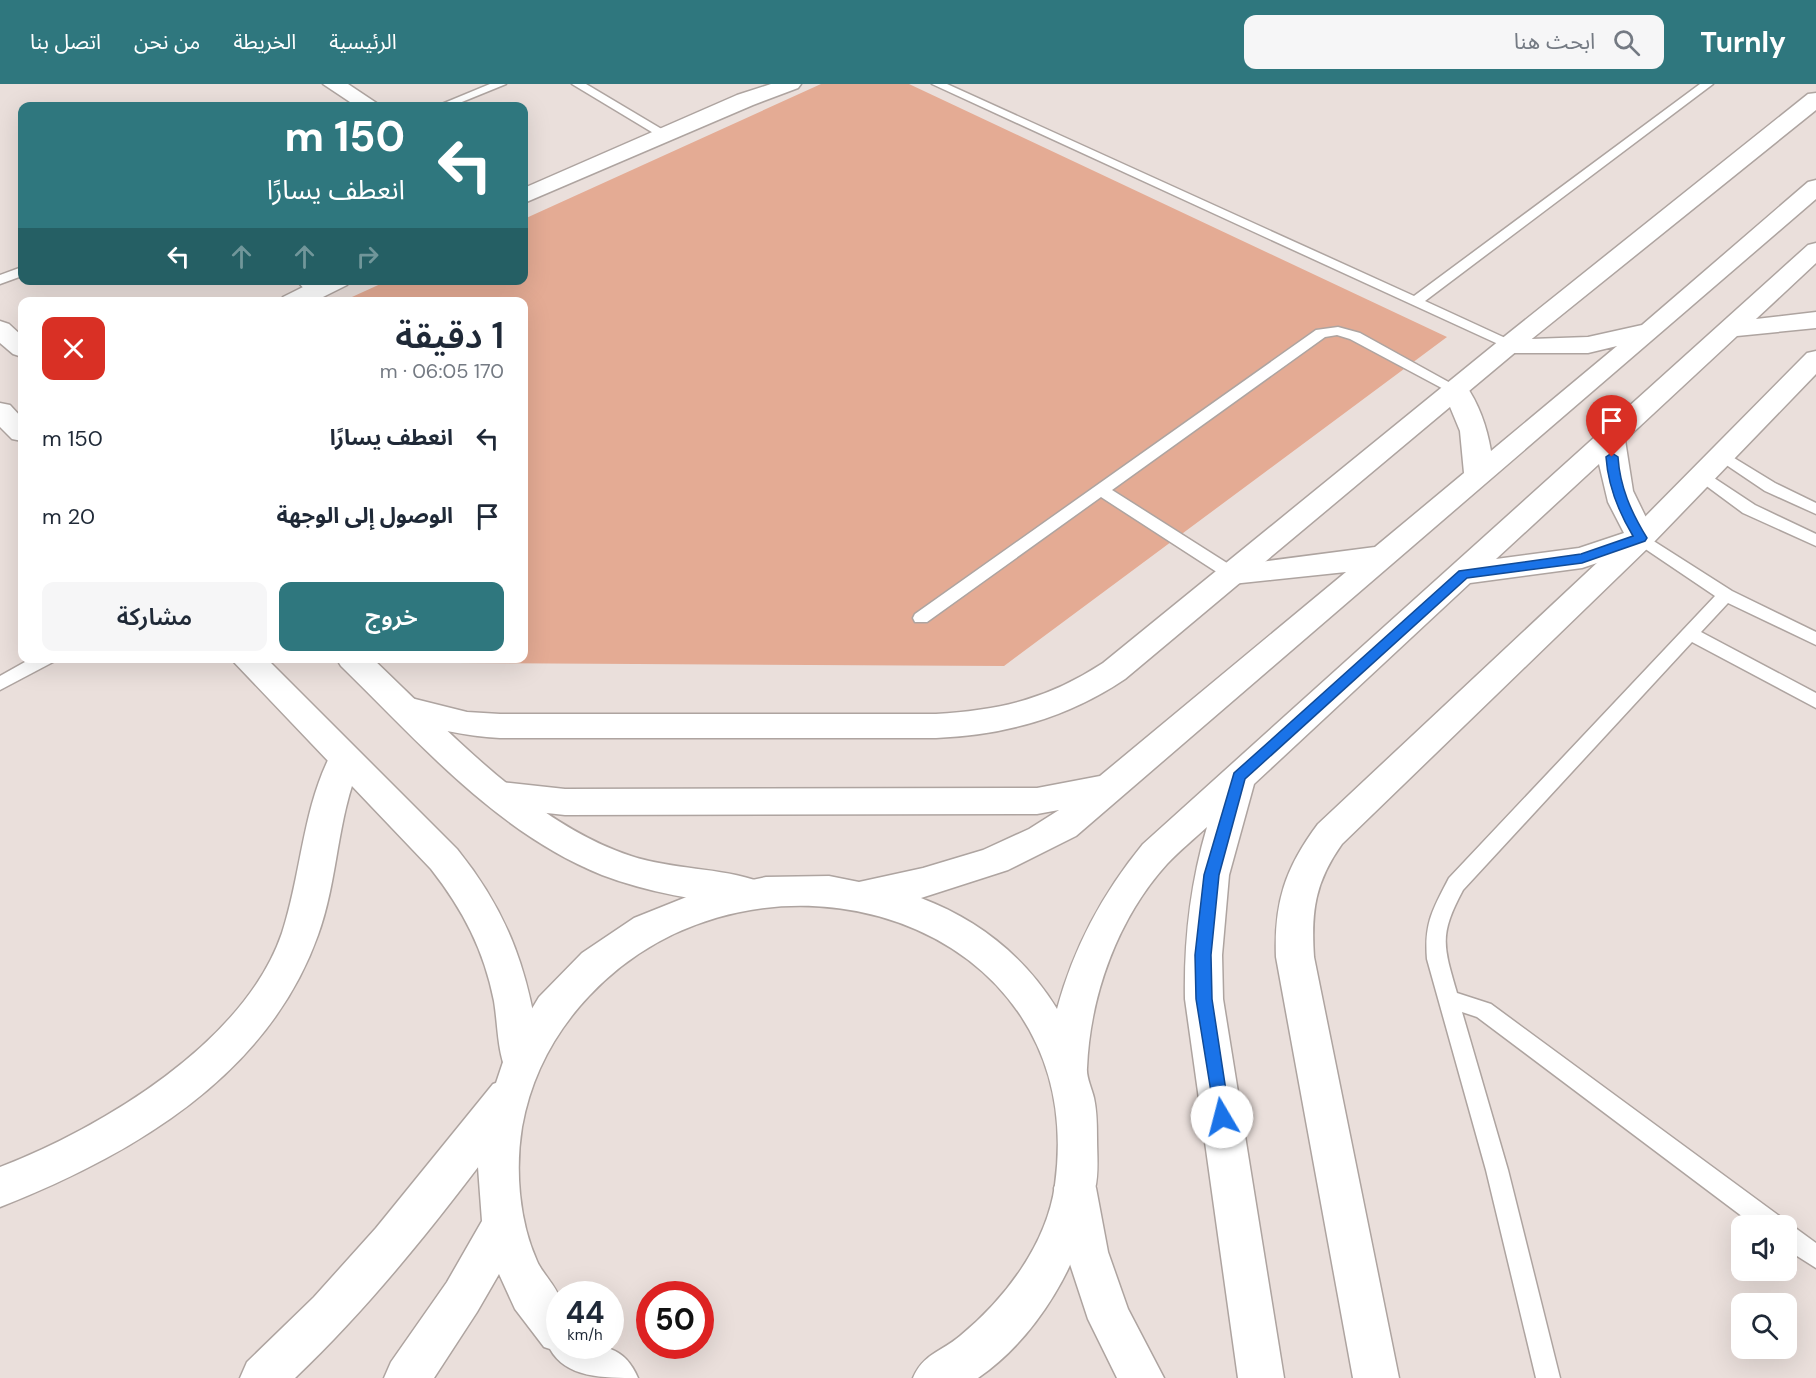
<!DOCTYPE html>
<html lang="ar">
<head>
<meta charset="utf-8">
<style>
  :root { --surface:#fff; --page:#f6f6f7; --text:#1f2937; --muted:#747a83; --accent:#2f777e }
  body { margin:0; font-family:"DM Sans","Noto Sans Arabic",sans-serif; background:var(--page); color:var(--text); direction:rtl; height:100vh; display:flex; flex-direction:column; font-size:22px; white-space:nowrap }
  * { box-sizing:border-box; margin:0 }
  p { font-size:20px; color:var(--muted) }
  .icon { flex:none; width:33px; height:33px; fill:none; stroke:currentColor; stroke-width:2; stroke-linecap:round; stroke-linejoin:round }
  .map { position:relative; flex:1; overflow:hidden; direction:ltr }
  .drawer { position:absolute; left:18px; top:213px; width:510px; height:366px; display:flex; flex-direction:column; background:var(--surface); border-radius:12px; box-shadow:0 6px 24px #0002; direction:rtl }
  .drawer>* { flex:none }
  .banner { position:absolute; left:18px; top:18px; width:510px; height:183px; border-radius:12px; box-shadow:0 6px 24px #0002; direction:rtl; background:#2f777e; color:#fff; overflow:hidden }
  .tools { position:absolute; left:1731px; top:1131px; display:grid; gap:12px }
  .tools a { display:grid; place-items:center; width:66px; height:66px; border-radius:12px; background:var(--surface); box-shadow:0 6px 24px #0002; font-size:30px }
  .speed { position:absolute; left:546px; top:1197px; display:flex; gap:12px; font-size:30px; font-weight:700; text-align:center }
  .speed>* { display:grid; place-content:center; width:78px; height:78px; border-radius:50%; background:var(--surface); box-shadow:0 6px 24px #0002; line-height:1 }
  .speed small { font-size:15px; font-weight:400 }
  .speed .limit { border:9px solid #d22; background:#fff; color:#111 }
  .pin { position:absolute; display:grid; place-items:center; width:51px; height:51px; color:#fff; margin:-62px -26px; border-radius:50% 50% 50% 0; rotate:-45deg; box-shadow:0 0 6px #0007 }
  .pin .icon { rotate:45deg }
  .me { position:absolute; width:66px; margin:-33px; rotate:352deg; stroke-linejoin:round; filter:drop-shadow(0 0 4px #0008) }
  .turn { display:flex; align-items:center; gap:21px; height:126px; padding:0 24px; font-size:27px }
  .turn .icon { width:78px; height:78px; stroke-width:2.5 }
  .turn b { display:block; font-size:42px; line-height:51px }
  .lanes { display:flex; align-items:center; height:57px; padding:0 24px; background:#0003; justify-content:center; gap:30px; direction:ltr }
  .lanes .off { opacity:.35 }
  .round { display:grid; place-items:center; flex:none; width:63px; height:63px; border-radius:12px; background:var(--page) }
  .overview { display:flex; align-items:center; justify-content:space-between; height:102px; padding:0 24px }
  h1 { font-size:36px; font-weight:600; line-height:45px }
  .primary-button { display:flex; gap:12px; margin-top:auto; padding:12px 24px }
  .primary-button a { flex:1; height:69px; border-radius:12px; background:var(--accent); color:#fff; font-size:24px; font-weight:600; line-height:69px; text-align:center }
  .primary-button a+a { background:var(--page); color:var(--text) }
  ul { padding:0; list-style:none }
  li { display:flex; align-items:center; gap:18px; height:78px; padding:0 24px }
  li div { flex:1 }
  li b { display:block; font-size:22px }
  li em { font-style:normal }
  header { display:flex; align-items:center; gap:36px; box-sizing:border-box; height:84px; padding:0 30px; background:var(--accent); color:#fff }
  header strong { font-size:28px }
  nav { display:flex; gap:33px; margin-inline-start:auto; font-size:21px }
  .search { width:420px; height:54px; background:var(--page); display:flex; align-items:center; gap:15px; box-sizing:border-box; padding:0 21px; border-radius:12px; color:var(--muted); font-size:22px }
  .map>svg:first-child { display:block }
</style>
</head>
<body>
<header>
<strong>Turnly</strong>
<div class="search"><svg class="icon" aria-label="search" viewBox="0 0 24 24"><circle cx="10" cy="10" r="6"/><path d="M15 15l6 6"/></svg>ابحث هنا</div>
<nav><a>الرئيسية</a><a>الخريطة</a><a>من نحن</a><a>اتصل بنا</a></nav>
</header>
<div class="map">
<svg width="1816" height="1294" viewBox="0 0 1816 1294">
  <rect width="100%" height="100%" fill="#eadfdb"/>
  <polygon fill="#e4ab94" points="821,0 909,0 1447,253 1004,582 455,579 451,575 524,574 524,218 341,218 387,197 524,196 524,135"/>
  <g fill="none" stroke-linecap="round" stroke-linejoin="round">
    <g stroke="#aea4a0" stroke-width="3">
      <g id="service">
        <polygon points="490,0 506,0 452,22 437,22"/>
        <polygon points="572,0 586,0 670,50 660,53"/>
        <polygon points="932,0 947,0 1414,212 1700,0 1713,0 1425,217 1514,258 1516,261 1509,265"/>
        <polygon points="22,183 22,192 0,200 0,191"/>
        <polygon points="296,196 310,196 321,207 319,210 309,210"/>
        <polygon points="1338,243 1360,249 1463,306 1456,310 1451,309 1350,255 1337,251 1325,253 1112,406 1238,486 1240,490 1238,494 1226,494 1101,413 927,538 915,538 913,534 915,530 1316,246"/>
        <polygon points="1721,366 1775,399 1816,419 1816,430 1765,407 1716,374 1713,371 1716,368"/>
        <polygon points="1702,386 1755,421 1816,450 1816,462 1743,429 1697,395 1694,391"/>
        <path d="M1641 449 1732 507 1816 548V561L1728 519 1701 548 1816 609V624L1692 558 1463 806C1439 851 1443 861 1457 909L1491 920 1782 1134 1785 1140 1794 1143 1816 1159V1184L1786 1165V1142H1755L1477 933 1462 928 1508 1086 1560 1294H1536L1486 1086 1427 875C1424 839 1433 825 1449 794L1715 512 1635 458 1633 454Z"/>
        <polygon points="32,574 55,574 53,578 0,606 0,592"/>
      </g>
    </g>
    <g stroke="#aea4a0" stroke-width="3">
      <g id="minor">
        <polygon points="323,0 348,0 381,22 356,22"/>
        <polygon points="771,0 801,0 798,4 753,21 524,119 524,104 737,11"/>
        <path d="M1816 9V26L1518 266 1125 595C1067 634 1005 651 936 654H500C464 652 430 644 395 634L391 625 395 616 407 613 467 628 500 630H936C1001 626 1048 615 1103 579L1500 256 1808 10Z"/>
        <polygon points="317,196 350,196 347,201 313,218 280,218 283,213"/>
        <path d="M1816 267V290L1651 461 1342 760C1315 798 1311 827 1314 873L1399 1294H1353L1276 873C1274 819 1285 784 1318 740L1631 447 1807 269Z"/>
        <path d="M345 662 357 666 362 675C336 734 339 793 318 851 268 992 132 1071 0 1123V1083C102 1044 245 958 282 849 302 788 302 724 333 666Z"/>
      </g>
    </g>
    <g stroke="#aea4a0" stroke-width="3">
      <g id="tertiary">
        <polygon points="0,237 9,240 22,252 22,273 13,270 0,259"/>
        <polygon points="0,319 10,321 22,334 22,357 12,355 0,343"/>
        <path d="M230 574H266L457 765C511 832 530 892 541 977L535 989 521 995 507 989C497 967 498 941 494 917 484 866 463 826 431 785Z"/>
        <path d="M336 574H372C447 645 531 739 631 772 673 786 719 783 761 798L766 808 761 818 748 823C698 816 649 809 602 791 497 749 420 659 341 582Z"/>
        <polygon points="1075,1084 1090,1090 1096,1104 1108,1168 1128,1225 1164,1294 1117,1294 1088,1235 1066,1168 1054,1104 1060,1090"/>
      </g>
    </g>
    <g stroke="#aea4a0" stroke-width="3">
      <path id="secondary" d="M1816 96V115L1076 752 1008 786 921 814C979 836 1025 873 1057 925 1074 863 1102 810 1143 760L1808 161 1816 159V179L1756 235 1816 228V244L1737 252 1625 356 1633 407 1656 454 1651 461 1582 484 1470 499 1254 700 1229 791 1222 871 1223 915 1284 1294H1238L1185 915C1184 855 1190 801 1207 743 1194 755 1179 767 1167 780 1118 834 1090 911 1087 984 1086 993 1092 1005 1094 1014 1097 1028 1097 1042 1097 1055 1097 1071 1099 1089 1095 1105 1082 1176 1038 1253 978 1294H913C923 1270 941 1268 960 1252 1005 1215 1047 1160 1055 1101 1092 831 756 734 589 912 554 949 531 993 522 1043 515 1086 519 1137 537 1177 542 1189 558 1204 560 1216 562 1230 560 1247 560 1262 595 1262 622 1256 638 1294 603 1294 566 1294 550 1265L544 1263 515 1225 499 1190 477 1228 434 1294H384L391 1278 447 1198 482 1137 478 1083 482 1041 507 966 539 913 582 869 634 834 704 806 766 793 829 792 859 798 923 784 983 766 1029 745 1059 726 1037 730 565 731 500 724 488 720 483 711 488 702 500 698 565 705 1037 704 1100 692 1346 488 1232 500 1221 497 1217 490 1221 483 1375 463 1464 389 1460 347 1443 306 1447 300 1456 298 1465 300C1479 320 1487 343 1491 367L1617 262 1588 269H1509L1500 266 1496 261 1500 256 1588 253 1642 241 1808 98ZM1599 380 1608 418 1624 449 1579 464 1496 475Z"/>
    </g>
    <g stroke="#aea4a0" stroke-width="3">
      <path id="trunk" d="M507 995 521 1000 527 1013 521 1026C451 1120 380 1213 295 1294H240L247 1278 314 1213 376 1144 493 1000Z"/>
    </g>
    <use href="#service" fill="#fff" fill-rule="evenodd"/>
    <use href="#minor" fill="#fff" fill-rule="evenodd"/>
    <use href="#tertiary" fill="#fff" fill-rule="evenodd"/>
    <use href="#secondary" fill="#fff" fill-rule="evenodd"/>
    <use href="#trunk" fill="#fff" fill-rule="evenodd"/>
  </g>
  <path fill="#1a73e8" stroke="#114b97" stroke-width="1.5" d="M1612 369 1618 373C1620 403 1631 428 1647 454L1645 457 1582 479 1467 494 1245 695 1219 791 1211 871 1212 915 1230 1033 1227 1039 1222 1041 1216 1039 1196 915 1195 871 1204 791 1234 689 1459 487 1581 470 1633 452C1618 427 1608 402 1606 373Z"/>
</svg>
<div class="tools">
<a><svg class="icon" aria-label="sound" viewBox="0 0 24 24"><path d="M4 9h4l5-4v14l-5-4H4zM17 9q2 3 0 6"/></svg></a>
<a><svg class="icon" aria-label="search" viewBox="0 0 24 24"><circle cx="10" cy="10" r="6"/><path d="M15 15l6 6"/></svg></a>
</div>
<div class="speed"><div>44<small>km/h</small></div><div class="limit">50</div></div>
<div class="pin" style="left:1612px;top:373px;background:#d93025"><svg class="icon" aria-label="arrive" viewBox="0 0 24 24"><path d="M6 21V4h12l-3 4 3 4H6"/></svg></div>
<svg class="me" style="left:1222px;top:1033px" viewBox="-20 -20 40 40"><circle r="19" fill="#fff"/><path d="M0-13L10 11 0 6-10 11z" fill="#1a73e8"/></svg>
<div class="banner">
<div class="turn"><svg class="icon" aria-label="left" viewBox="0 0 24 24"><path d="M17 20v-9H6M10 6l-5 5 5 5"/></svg><div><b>150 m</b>انعطف يسارًا</div></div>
<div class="lanes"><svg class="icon" aria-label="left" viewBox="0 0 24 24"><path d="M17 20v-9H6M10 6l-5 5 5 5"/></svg><svg class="icon off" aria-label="ahead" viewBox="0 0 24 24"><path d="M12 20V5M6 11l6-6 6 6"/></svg><svg class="icon off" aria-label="ahead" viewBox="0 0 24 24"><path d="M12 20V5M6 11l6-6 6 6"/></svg><svg class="icon off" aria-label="right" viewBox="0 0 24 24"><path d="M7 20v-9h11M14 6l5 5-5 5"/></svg></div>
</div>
<section class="drawer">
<div class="overview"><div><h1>1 دقيقة</h1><p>170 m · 06:05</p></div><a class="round" style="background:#d93025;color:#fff"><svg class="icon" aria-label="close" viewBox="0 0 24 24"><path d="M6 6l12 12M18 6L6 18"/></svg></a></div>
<ul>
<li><svg class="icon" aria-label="left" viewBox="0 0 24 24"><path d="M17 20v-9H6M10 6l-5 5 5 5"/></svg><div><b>انعطف يسارًا</b></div><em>150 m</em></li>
<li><svg class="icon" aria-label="arrive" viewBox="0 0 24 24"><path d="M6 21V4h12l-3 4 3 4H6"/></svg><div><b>الوصول إلى الوجهة</b></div><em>20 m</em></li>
</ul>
<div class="primary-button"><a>خروج</a><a>مشاركة</a></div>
</section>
</div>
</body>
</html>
